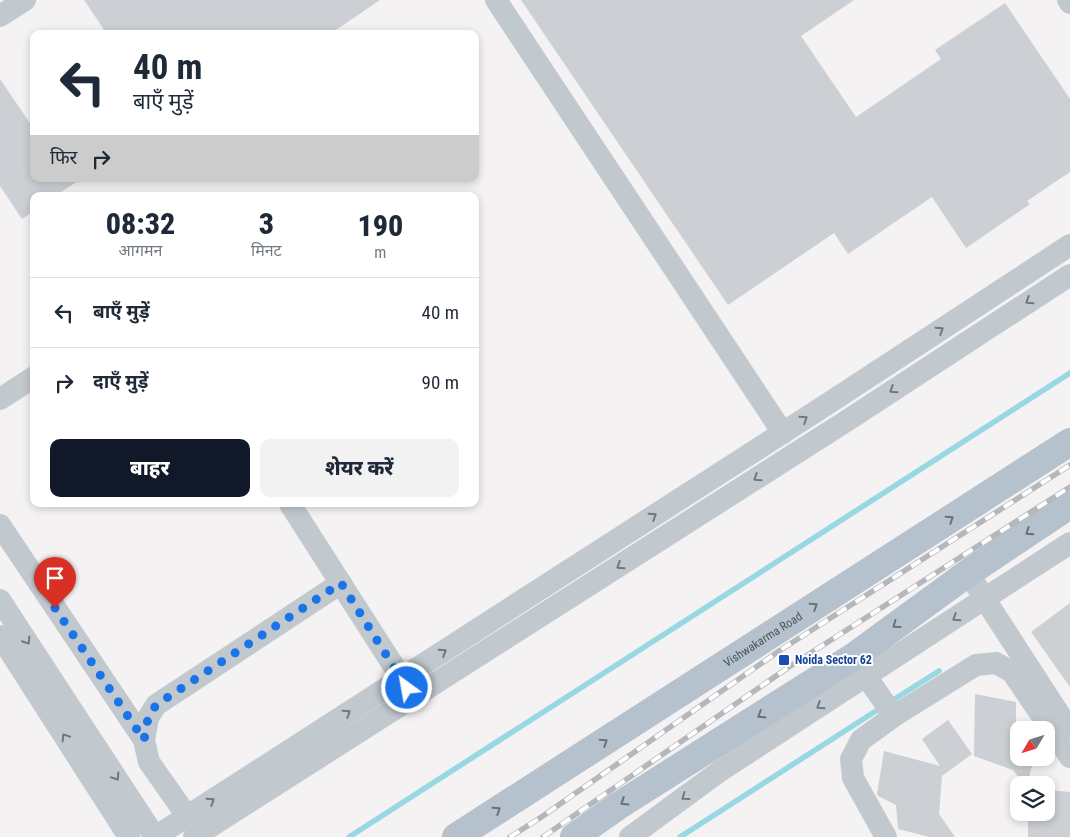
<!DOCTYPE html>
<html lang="hi">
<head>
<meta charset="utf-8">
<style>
  :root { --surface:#fff; --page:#f2f2f3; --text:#1f2937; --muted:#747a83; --line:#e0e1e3; --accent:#111827 }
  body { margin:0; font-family:"Roboto Condensed","Noto Sans Devanagari",sans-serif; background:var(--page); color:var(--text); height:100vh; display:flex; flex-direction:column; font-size:19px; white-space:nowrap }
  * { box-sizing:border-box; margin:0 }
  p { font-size:16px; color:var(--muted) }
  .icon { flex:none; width:28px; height:28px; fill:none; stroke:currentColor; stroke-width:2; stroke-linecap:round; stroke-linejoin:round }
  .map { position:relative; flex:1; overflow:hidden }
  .drawer { position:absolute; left:30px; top:192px; width:449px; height:315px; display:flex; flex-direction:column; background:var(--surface); border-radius:10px; box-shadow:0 2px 8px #0003 }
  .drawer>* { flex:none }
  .banner { position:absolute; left:30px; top:30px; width:449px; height:152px; border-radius:10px; box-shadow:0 2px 8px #0003; background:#fff; color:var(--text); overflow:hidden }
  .needle { width:32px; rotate:232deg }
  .controls { position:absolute; left:1010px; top:721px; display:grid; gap:10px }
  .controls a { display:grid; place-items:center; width:45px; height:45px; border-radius:10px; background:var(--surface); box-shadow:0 2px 8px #0003; font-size:25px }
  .pin { position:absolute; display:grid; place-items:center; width:42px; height:42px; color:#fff; margin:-51px -21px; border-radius:50% 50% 50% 0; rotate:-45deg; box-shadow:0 0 5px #0007 }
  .pin .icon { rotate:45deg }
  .me { position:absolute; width:55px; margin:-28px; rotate:328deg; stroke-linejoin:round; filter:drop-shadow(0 0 4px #0008) }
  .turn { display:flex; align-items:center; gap:18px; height:105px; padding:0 20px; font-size:22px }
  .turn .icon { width:65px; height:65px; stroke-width:2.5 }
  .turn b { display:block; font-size:35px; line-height:42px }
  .then { display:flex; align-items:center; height:48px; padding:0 20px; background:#0003; gap:10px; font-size:19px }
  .eta { display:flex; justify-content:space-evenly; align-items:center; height:85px; text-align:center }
  .eta b { font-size:30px; font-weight:800; line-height:35px }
  .primary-button { display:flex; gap:10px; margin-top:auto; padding:10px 20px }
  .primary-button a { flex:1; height:58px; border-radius:10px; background:var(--accent); color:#fff; font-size:20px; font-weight:800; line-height:58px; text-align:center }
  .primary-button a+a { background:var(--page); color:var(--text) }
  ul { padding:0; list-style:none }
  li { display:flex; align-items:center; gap:15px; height:70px; padding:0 20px; border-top:1px solid var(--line) }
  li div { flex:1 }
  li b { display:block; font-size:19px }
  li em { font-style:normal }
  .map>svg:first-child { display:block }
</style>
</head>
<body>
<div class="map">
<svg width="1070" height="837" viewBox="0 0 1070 837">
  <rect width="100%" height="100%" fill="#f4f2f2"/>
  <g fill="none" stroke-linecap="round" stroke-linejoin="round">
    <g stroke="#98d7e4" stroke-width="5.5">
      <polyline points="890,702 939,671"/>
      <polyline points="349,837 1070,373"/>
      <polyline points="680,837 882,707"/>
    </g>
  </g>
  <g fill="#cccfd3">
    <polygon points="84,0 380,0 330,34 107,34"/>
    <polygon points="521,0 854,0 801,36 856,117 941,59 935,50 1005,3 1070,99 1070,172 1027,201 1030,204 966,248 932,197 848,254 834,233 728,305"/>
    <polygon points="0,79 34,129 34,179 81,179 55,196 34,196 34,211 22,219 0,186"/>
    <polygon points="1070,603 1070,687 1031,632"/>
    <polygon points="975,694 1016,702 1016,737 1019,738 1019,758 1034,758 1027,785 1024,785 1013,770 974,756"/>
    <polygon points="948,720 972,754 942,776 939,814 955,837 930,837 898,829 896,805 878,796 877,794 884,751 940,766 922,739"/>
    <polygon points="1046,790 1070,792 1070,837 1028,837 1028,812 1046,812"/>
  </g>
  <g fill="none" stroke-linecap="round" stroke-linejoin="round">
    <g stroke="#c1c9cf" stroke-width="22">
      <polyline points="496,0 783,433"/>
      <polyline points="1068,0 1070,3"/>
      <polyline points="0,16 25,0"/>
      <polyline points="0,399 34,377"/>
      <polyline points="290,504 409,690"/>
      <polyline points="0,525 144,740"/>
      <polyline points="977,587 1067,726"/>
      <polyline points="0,600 155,837"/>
      <polyline points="0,636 129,837"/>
      <polyline points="858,665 894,716 861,740 851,759 853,778 886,837"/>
      <polyline points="894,716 976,665 996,663 1012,672 1070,757"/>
      <polyline points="187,816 149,762 144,740 148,718 156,705 341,583"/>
      <polyline points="155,837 832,401 1070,245"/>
      <polyline points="194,837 848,420 1070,275"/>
      <polyline points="630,837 720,771 1070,543"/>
    </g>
    <g stroke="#b5c2cd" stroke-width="28">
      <path id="s1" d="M456 837 1070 442"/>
      <polyline points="574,837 618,806 853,657 968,573 1070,505"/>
    </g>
    <g stroke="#b5b7bb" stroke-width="5.5">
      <g id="rail">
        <polyline points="510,837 540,818 779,651 1070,465"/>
        <polyline points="543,837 789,667 1070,487"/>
      </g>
    </g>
    <use href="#rail" stroke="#fff" stroke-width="4" stroke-dasharray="11" stroke-linecap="butt"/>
  </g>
  <defs><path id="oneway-chevron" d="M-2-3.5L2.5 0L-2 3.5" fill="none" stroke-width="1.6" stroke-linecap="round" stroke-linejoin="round" transform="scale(1.25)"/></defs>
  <g stroke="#6e787f">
    <use href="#oneway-chevron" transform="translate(1029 301) rotate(147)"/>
    <use href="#oneway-chevron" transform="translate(940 330) rotate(-33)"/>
    <use href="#oneway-chevron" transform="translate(893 390) rotate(147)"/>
    <use href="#oneway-chevron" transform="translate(804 419) rotate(-33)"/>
    <use href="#oneway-chevron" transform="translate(757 478) rotate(147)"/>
    <use href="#oneway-chevron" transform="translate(653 516) rotate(-33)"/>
    <use href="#oneway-chevron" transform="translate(620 566) rotate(147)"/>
    <use href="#oneway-chevron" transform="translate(956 618) rotate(147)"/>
    <use href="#oneway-chevron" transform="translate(27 641) rotate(57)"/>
    <use href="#oneway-chevron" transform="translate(443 652) rotate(-33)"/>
    <use href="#oneway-chevron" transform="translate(820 706) rotate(147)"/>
    <use href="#oneway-chevron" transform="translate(347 713) rotate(-33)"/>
    <use href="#oneway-chevron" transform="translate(65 737) rotate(-123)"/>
    <use href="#oneway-chevron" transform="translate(116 777) rotate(57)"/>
    <use href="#oneway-chevron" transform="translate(685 797) rotate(144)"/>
    <use href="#oneway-chevron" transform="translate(211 801) rotate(-33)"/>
  </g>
  <g stroke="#667179">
    <use href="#oneway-chevron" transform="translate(950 519) rotate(-33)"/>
    <use href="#oneway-chevron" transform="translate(1029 532) rotate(146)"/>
    <use href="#oneway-chevron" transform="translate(814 606) rotate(-33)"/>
    <use href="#oneway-chevron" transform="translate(896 625) rotate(144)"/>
    <use href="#oneway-chevron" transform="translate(761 715) rotate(148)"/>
    <use href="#oneway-chevron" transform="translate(604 742) rotate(-33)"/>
    <use href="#oneway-chevron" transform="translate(624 802) rotate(148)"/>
    <use href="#oneway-chevron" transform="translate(497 810) rotate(-33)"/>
  </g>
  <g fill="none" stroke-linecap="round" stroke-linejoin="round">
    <polyline stroke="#1a73e8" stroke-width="9" stroke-dasharray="0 16.2" points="55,608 144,740 148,718 156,705 341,583 407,688"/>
  </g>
  <rect fill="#1a4fb4" stroke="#fff" stroke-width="2" x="778" y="654" width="12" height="12" rx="2.5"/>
  <g text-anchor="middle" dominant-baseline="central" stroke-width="4" stroke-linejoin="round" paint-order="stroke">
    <g font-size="12" fill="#4b565d" stroke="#fff">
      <text stroke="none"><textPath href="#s1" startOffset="365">Vishwakarma Road</textPath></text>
    </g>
    <g font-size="12" font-weight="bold" fill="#164399" stroke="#fff" text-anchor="start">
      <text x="795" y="660">Noida Sector 62</text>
    </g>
  </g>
</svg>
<div class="controls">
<a><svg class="needle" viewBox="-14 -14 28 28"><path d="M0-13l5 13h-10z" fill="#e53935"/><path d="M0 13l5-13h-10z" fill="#747a83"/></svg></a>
<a><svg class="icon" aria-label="layers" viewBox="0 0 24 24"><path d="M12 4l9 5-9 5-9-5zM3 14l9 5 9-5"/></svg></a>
</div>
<div class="pin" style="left:55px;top:608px;background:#d93025"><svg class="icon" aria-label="arrive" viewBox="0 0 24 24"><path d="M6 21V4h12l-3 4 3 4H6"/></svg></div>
<svg class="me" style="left:407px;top:688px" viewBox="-20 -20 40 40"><circle r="17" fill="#1a73e8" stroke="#fff" stroke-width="3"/><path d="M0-11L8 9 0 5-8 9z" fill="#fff"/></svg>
<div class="banner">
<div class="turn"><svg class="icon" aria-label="left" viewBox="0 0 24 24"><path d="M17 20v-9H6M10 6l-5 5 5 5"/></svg><div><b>40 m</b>बाएँ मुड़ें</div></div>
<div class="then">फिर<svg class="icon" aria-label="right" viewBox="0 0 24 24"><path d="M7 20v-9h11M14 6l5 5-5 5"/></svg></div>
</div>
<section class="drawer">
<div class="eta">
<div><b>08:32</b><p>आगमन</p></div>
<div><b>3</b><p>मिनट</p></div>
<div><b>190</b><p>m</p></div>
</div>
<ul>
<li><svg class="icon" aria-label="left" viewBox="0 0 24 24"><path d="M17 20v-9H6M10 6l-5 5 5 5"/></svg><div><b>बाएँ मुड़ें</b></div><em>40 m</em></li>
<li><svg class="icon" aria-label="right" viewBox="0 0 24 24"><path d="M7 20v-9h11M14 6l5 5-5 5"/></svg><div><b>दाएँ मुड़ें</b></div><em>90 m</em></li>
</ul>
<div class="primary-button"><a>बाहर</a><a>शेयर करें</a></div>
</section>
</div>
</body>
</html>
